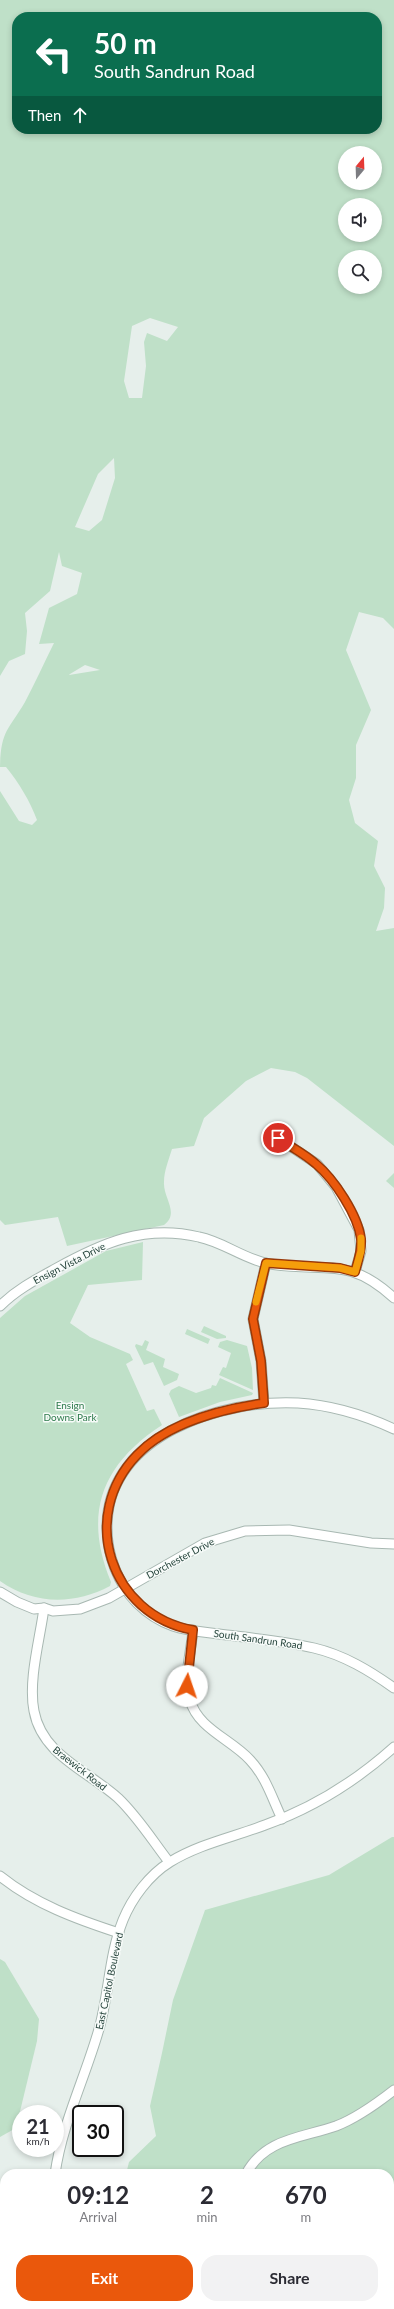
<!DOCTYPE html>
<html lang="en">
<head>
<meta charset="utf-8">
<style>
  :root { --surface:#fff; --page:#f2f2f3; --text:#2b2b33; --muted:#7c7c81; --accent:#ea580c }
  body { margin:0; font-family:Lato,sans-serif; background:var(--page); color:var(--text); height:100vh; display:flex; flex-direction:column; font-size:15px; white-space:nowrap }
  * { box-sizing:border-box; margin:0 }
  p { font-size:13px; color:var(--muted) }
  .icon { flex:none; width:22px; height:22px; fill:none; stroke:currentColor; stroke-width:2; stroke-linecap:round; stroke-linejoin:round }
  .map { position:relative; flex:1; overflow:hidden }
  .details { position:absolute; left:0px; top:2169px; width:394px; height:140px; display:flex; flex-direction:column; background:var(--surface); border-radius:16px 16px 0 0; box-shadow:0 2px 6px #0003 }
  .details>* { flex:none }
  .top-card { position:absolute; left:12px; top:12px; width:370px; height:122px; border-radius:16px; box-shadow:0 2px 6px #0003; background:#0b6e4f; color:#fff; overflow:hidden }
  .needle { width:26px; rotate:19deg }
  .tools { position:absolute; left:338px; top:146px; display:grid; gap:8px }
  .tools a { display:grid; place-items:center; width:44px; height:44px; border-radius:50%; background:var(--surface); box-shadow:0 2px 6px #0003; font-size:20px }
  .speed { position:absolute; left:12px; top:2105px; display:flex; gap:8px; font-size:20px; font-weight:700; text-align:center }
  .speed>* { display:grid; place-content:center; width:52px; height:52px; border-radius:50%; background:var(--surface); box-shadow:0 2px 6px #0003; line-height:1 }
  .speed small { font-size:10px; font-weight:400 }
  .speed .limit { border:2px solid #111; border-radius:6px; background:#fff; color:#111 }
  .pin { position:absolute; display:grid; place-items:center; width:34px; height:34px; color:#fff; margin:-17px; border:2px solid #fff; border-radius:50%; box-shadow:0 1px 4px #0007 }
  .me { position:absolute; width:44px; margin:-22px; rotate:4deg; stroke-linejoin:round; filter:drop-shadow(0 0 3px #0008) }
  .turn { display:flex; align-items:center; gap:14px; height:84px; padding:0 16px; font-size:18px }
  .turn .icon { width:52px; height:52px; stroke-width:2.5 }
  .turn b { display:block; font-size:28px; line-height:34px }
  .then { display:flex; align-items:center; height:38px; padding:0 16px; background:#0003; gap:8px; font-size:15px }
  .eta { display:flex; justify-content:space-evenly; align-items:center; height:68px; text-align:center }
  .eta b { font-size:24px; font-weight:700; line-height:28px }
  .action { display:flex; gap:8px; margin-top:auto; padding:8px 16px }
  .action a { flex:1; height:46px; border-radius:16px; background:var(--accent); color:#fff; font-size:16px; font-weight:700; line-height:46px; text-align:center }
  .action a+a { background:var(--page); color:var(--text) }
  .map>svg:first-child { display:block }
</style>
</head>
<body>
<div class="map">
<svg width="394" height="2309" viewBox="0 0 394 2309">
  <rect width="100%" height="100%" fill="#e6efeb"/>
  <g fill="#bfe0c8" fill-rule="evenodd">
    <path d="M0 0H394V629L383 618 359 612 346 650 371 710 356 745V778L349 800 355 823 378 841 374 866 385 888 384 908 376 931 394 928V1146L307 1078 295 1072 271 1068 246 1081 204 1118 194 1146 172 1149C169 1159 164 1171 164 1182 163 1198 180 1213 164 1225L67 1246 58 1217 5 1225 0 1220V791L19 821 32 825 37 820C30 801 19 783 6 767H0C1 730 8 731 25 702 35 683 44 663 54 643L39 644 49 608 77 594 82 573 62 566 59 552 50 591 25 613 27 631 25 654 9 661 0 676ZM17 17H377V129H17ZM345 153H375V183H345ZM345 205H375V235H345ZM345 257H375V287H345ZM150 318 178 327 167 341 147 333 144 342 146 366 142 398H129L124 381 132 326ZM114 458 115 478 102 520 89 531 75 527 98 474ZM85 665 100 670 69 675 70 674Z"/>
    <polygon points="394,1173 394,1188 386,1181"/>
    <path d="M143 1242 142 1280 88 1285 70 1323 90 1337 130 1354 133 1360 126 1364 147 1411 154 1409 162 1425C101 1465 83 1514 111 1582L110 1586C74 1605 34 1605 0 1581V1318L25 1296 106 1251Z"/>
    <polygon points="204,1326 226,1336 226,1338 217,1339 201,1332"/>
    <polygon points="187,1329 210,1339 208,1344 185,1334"/>
    <polygon points="145,1340 149,1342 146,1350 165,1359 163,1367 179,1374 177,1380 164,1386 153,1362 144,1365 135,1346 136,1344 142,1346"/>
    <polygon points="227,1340 247,1346 252,1368 253,1390 219,1375 223,1367 226,1368 231,1353 218,1347 220,1342"/>
    <polygon points="220,1378 253,1393 252,1395 220,1402 179,1417 169,1394 171,1390 179,1386 196,1393 211,1388 212,1385 216,1386"/>
    <polygon points="392,1837 394,1837 394,2309 117,2309 119,2304 389,2304 389,2174 126,2174 129,2162 156,2136 150,2106 162,2053 173,2000 205,1910 329,1875"/>
    <polygon points="0,1959 5,1962 39,2019 37,2041 16,2128 0,2137"/>
  </g>
  <g fill="none" stroke-linecap="round" stroke-linejoin="round">
    <g stroke="#8ec9d4" stroke-width="2.5">
      <polyline points="389,2188 394,2186"/>
      <polyline points="311,2304 312,2309"/>
    </g>
    <g stroke="#a8b8b2" stroke-width="11">
      <g id="minor">
        <polyline points="278,1138 317,1164 336,1187 359,1230 361,1251 355,1272"/>
        <path d="M0 1306C16 1290 35 1280 55 1269 102 1243 144 1224 199 1237 224 1242 245 1260 270 1264 325 1273 347 1255 394 1298"/>
        <polyline points="264,1403 261,1361 253,1319 266,1263"/>
        <path d="M394 1429C364 1415 331 1405 298 1403 222 1399 106 1435 107 1528 107 1555 118 1584 137 1603 147 1613 159 1621 173 1626 187 1631 204 1632 219 1634 251 1638 283 1641 314 1648 344 1655 370 1671 394 1688"/>
        <polyline points="0,1592 17,1602 34,1609 44,1608 53,1611 80,1609 109,1598 205,1543 245,1531 289,1530 371,1543 394,1544"/>
        <path d="M44 1608C40 1639 28 1680 34 1711 42 1755 88 1771 118 1798 138 1817 152 1840 169 1862"/>
        <path d="M193 1630C191 1653 183 1678 190 1700 198 1729 231 1739 250 1760 266 1777 272 1798 282 1819"/>
        <path d="M0 1876C35 1904 76 1919 119 1933"/>
        <path d="M55 2174C62 2124 85 2078 99 2029 109 1994 109 1955 123 1920 132 1898 149 1875 170 1862 199 1844 234 1837 265 1825 313 1808 356 1781 394 1747"/>
        <path d="M246 2174C265 2138 302 2138 336 2126 357 2118 376 2104 394 2090"/>
        <polyline points="0,2209 5,2211"/>
        <polyline points="240,2304 241,2309"/>
        <polyline points="29,2309 30,2304"/>
      </g>
    </g>
    <use href="#minor" stroke="#fff" stroke-width="9"/>
  </g>
  <g fill="none" stroke-linecap="round" stroke-linejoin="round">
    <g stroke="#983908" stroke-width="10">
      <path id="route" d="M187 1686 193 1630C110 1615 78 1516 137 1455 167 1423 222 1409 264 1403L261 1361 253 1319 266 1263 340 1268 355 1272C358 1261 362 1250 361 1239 358 1215 334 1179 316 1164 305 1154 291 1147 278 1138"/>
    </g>
    <use href="#route" stroke="#ea580c" stroke-width="7"/>
    <polyline stroke="#f59e0b" stroke-width="7" points="256,1302 266,1263 340,1268 355,1272 361,1251 361,1238"/>
  </g>
  <g text-anchor="middle" dominant-baseline="central" stroke-width="3" stroke-linejoin="round" paint-order="stroke">
    <g font-size="10" fill="#24423a" stroke="#f7fbf9">
      <text transform="translate(69 1263) rotate(-27)">Ensign Vista Drive</text>
      <text transform="translate(180 1558) rotate(-28)">Dorchester Drive</text>
      <text transform="translate(258 1639) rotate(8)">South Sandrun Road</text>
      <text transform="translate(80 1768) rotate(38)">Braewick Road</text>
      <text transform="translate(109 1981) rotate(-78)">East Capitol Boulevard</text>
    </g>
    <g font-size="10" fill="#2d7a4b" stroke="#f7fbf9">
      <text x="70" y="1405">Ensign<tspan x="70" dy="12">Downs Park</tspan></text>
    </g>
  </g>
</svg>
<div class="tools">
<a><svg class="needle" viewBox="-14 -14 28 28"><path d="M0-13l5 13h-10z" fill="#e53935"/><path d="M0 13l5-13h-10z" fill="#7c7c81"/></svg></a>
<a><svg class="icon" aria-label="sound" viewBox="0 0 24 24"><path d="M4 9h4l5-4v14l-5-4H4zM17 9q2 3 0 6"/></svg></a>
<a><svg class="icon" aria-label="search" viewBox="0 0 24 24"><circle cx="10" cy="10" r="6"/><path d="M15 15l6 6"/></svg></a>
</div>
<div class="speed"><div>21<small>km/h</small></div><div class="limit">30</div></div>
<div class="pin" style="left:278px;top:1138px;background:#d93025"><svg class="icon" aria-label="arrive" viewBox="0 0 24 24"><path d="M6 21V4h12l-3 4 3 4H6"/></svg></div>
<svg class="me" style="left:187px;top:1686px" viewBox="-20 -20 40 40"><circle r="19" fill="#fff"/><path d="M0-13L10 11 0 6-10 11z" fill="#ea580c"/></svg>
<div class="top-card">
<div class="turn"><svg class="icon" aria-label="left" viewBox="0 0 24 24"><path d="M17 20v-9H6M10 6l-5 5 5 5"/></svg><div><b>50 m</b>South Sandrun Road</div></div>
<div class="then">Then<svg class="icon" aria-label="ahead" viewBox="0 0 24 24"><path d="M12 20V5M6 11l6-6 6 6"/></svg></div>
</div>
<section class="details">
<div class="eta">
<div><b>09:12</b><p>Arrival</p></div>
<div><b>2</b><p>min</p></div>
<div><b>670</b><p>m</p></div>
</div>
<div class="action"><a>Exit</a><a>Share</a></div>
</section>
</div>
</body>
</html>
